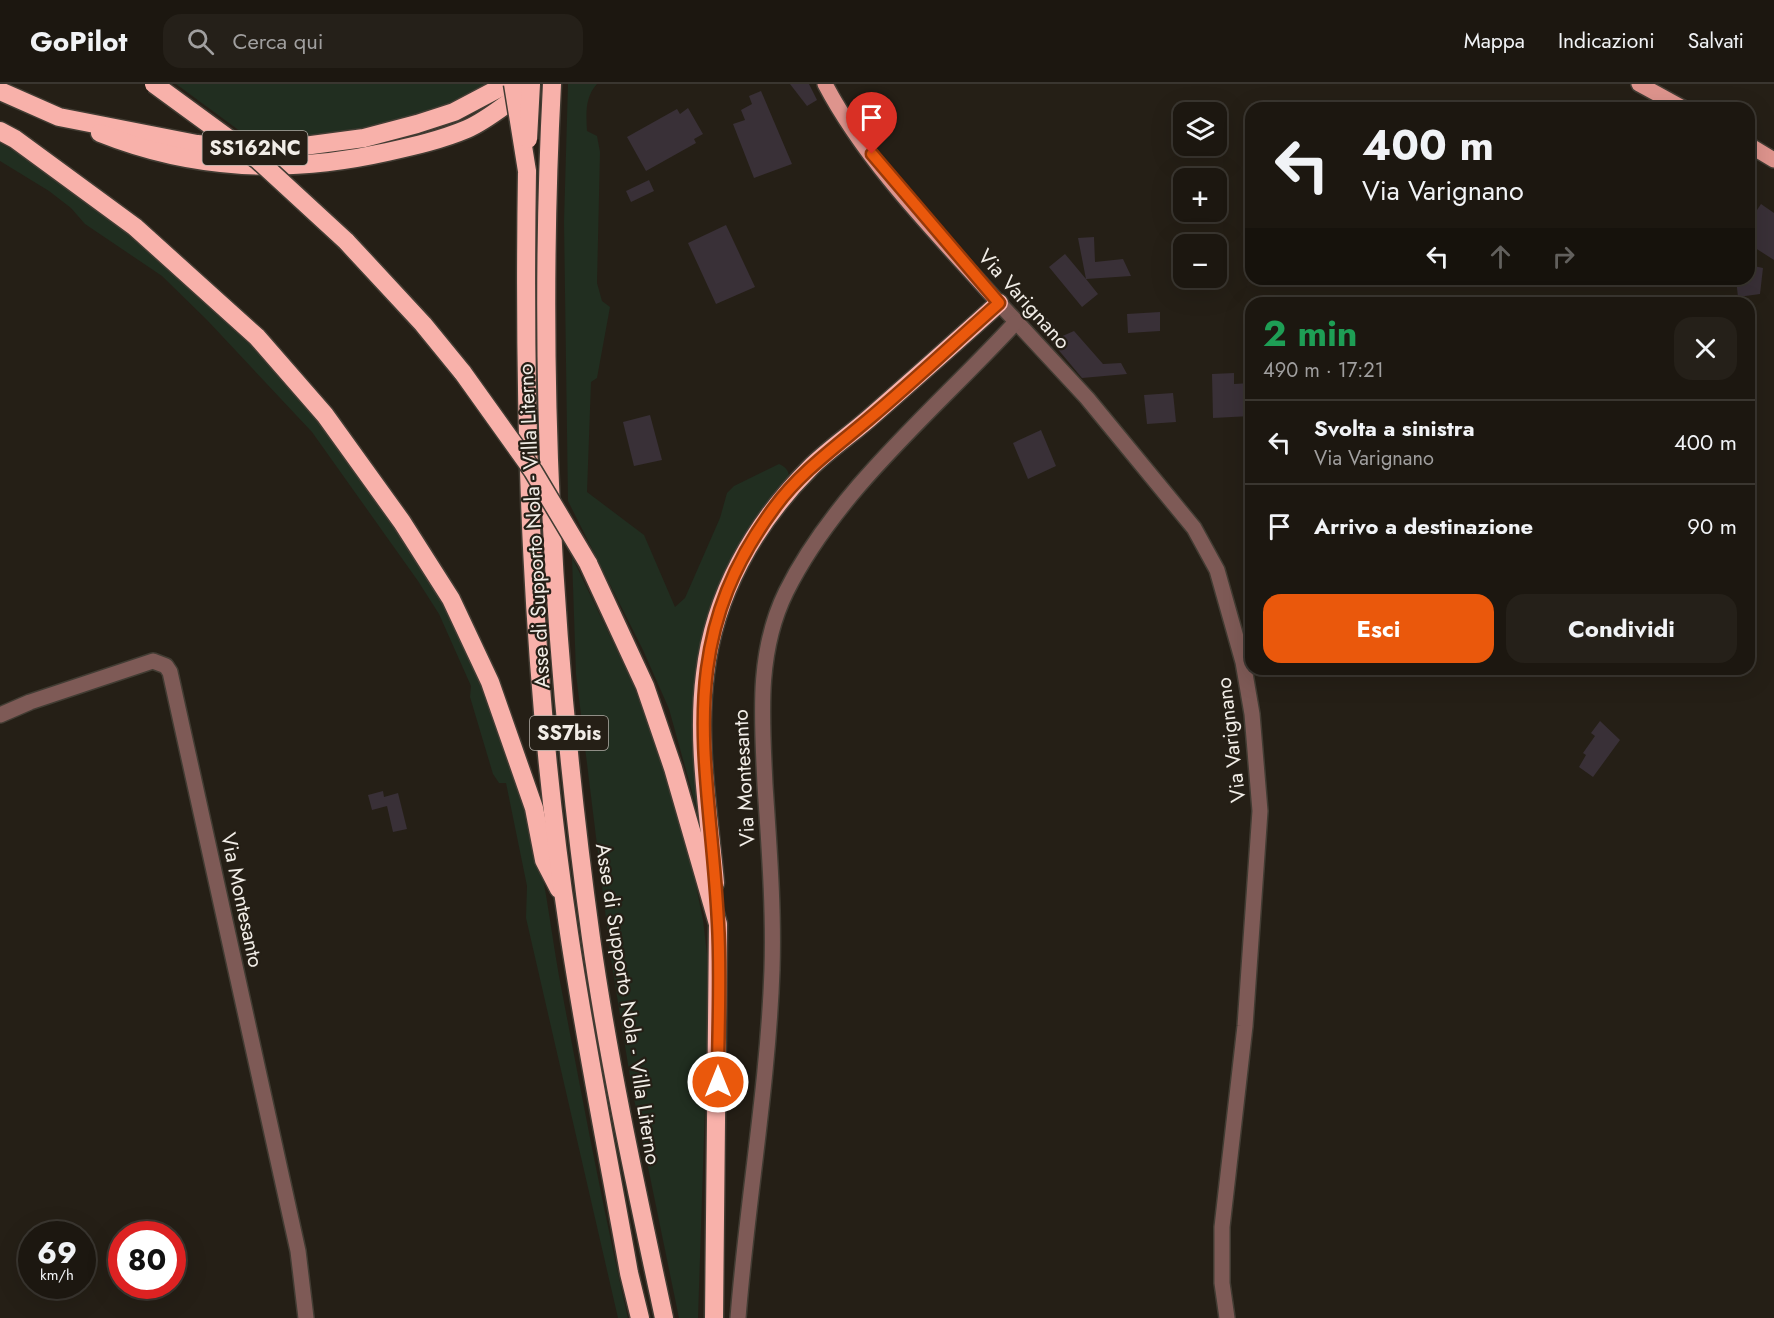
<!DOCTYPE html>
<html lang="it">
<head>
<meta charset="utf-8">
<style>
  :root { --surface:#1c1710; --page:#252019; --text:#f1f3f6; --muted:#a09f9f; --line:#3a3630; --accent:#ea580c }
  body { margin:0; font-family:Jost,sans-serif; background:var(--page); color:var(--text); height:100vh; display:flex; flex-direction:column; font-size:22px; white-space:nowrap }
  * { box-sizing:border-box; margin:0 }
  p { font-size:20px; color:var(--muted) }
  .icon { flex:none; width:33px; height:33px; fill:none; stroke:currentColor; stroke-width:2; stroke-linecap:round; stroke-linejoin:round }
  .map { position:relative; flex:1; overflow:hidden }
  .panel { position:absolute; left:1245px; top:213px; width:510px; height:378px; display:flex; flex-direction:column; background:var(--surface); border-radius:18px; box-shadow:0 6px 24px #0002,0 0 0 2px var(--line) }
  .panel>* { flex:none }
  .hud { position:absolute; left:1245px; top:18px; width:510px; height:183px; border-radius:18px; box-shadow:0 6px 24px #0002,0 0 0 2px var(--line); background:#1c1710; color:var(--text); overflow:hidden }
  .tools { position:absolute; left:1173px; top:18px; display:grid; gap:12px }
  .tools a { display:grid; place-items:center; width:54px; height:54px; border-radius:12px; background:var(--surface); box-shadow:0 6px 24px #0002,0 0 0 2px var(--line); font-size:30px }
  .speed { position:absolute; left:18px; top:1137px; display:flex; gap:12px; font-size:30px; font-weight:700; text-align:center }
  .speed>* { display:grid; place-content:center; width:78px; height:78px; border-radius:50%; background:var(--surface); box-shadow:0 6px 24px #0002,0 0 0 2px var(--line); line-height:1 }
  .speed small { font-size:15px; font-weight:400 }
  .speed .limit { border:9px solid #d22; background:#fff; color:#111 }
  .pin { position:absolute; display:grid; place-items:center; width:51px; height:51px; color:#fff; margin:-62px -26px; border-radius:50% 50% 50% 0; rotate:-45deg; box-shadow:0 0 6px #0007 }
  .pin .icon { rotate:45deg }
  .me { position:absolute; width:66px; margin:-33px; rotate:0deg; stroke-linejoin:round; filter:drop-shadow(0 0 4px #0008) }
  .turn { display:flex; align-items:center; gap:21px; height:126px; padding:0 18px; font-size:27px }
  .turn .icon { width:78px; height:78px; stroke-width:2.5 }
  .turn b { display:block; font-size:42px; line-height:51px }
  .lanes { display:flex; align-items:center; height:57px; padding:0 18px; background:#0003; justify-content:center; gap:30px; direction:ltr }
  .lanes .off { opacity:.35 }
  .round { display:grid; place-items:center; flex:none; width:63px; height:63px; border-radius:18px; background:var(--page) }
  .summary { display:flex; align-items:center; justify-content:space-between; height:102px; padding:0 18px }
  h1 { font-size:36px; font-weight:700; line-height:45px; color:#1e9e55 }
  .button { display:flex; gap:12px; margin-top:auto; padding:12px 18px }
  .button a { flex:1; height:69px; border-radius:18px; background:var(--accent); color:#fff; font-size:24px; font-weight:700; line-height:69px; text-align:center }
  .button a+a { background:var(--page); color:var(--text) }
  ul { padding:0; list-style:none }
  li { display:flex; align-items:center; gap:18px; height:84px; padding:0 18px; border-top:2px solid var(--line) }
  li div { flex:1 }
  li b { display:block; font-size:22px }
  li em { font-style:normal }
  header { display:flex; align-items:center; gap:36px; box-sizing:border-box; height:84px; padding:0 30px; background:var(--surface); border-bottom:2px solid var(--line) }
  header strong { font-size:28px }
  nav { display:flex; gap:33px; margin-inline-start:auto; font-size:21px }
  .search { width:420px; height:54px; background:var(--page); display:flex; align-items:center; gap:15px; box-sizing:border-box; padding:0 21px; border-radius:18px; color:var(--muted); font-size:22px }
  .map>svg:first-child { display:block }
</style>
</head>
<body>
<header>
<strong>GoPilot</strong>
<div class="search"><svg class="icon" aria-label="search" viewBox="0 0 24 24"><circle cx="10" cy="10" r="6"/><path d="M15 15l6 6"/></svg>Cerca qui</div>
<nav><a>Mappa</a><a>Indicazioni</a><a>Salvati</a></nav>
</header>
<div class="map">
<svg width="1774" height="1234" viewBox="0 0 1774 1234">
  <rect width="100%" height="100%" fill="#251f16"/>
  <g fill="#212e20">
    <polygon points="176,0 493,0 419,33 360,47 306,55 252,56"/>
    <path d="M568 0H597C585 13 586 29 587 47L597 52 600 68 597 199 602 217 610 223 597 294 591 298 587 408 644 451 675 523 685 514 720 434 727 409 734 402 779 380C788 384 790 389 789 399L712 531 699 733 669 625 643 566 568 417 564 138Z"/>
    <path d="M0 59C171 156 339 332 435 503 476 575 508 655 530 735 544 786 550 840 559 892 581 1007 602 1121 628 1234H618L526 834 527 802 506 699H499L493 690 470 613 471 602 439 530 418 497 312 348 207 236 162 192 85 140 71 124 49 107 0 77Z"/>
    <polygon points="572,473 632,598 660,673 691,777 703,836 707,870 708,932 698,1234 679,1234 632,1005 611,875 576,590"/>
  </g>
  <g fill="#393037">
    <polygon points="790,0 809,0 817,16 807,22"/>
    <polygon points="761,7 792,80 754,94 733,40 745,36 741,26 752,20 749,12"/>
    <polygon points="688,24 703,50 694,55 696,59 646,87 627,53 677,25 680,30"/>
    <polygon points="649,96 654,107 631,118 626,107"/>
    <polygon points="1761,120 1774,129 1774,176 1749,160 1749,138"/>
    <polygon points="726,141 755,203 716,220 688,159"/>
    <polygon points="1094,153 1095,178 1123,175 1131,192 1086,195 1098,210 1082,223 1049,183 1065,170 1086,195 1078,154"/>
    <polygon points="1749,181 1763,184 1760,210 1738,213 1736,195 1749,195"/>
    <polygon points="1160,228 1160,247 1128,249 1127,230"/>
    <polygon points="1047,234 1056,244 1047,252 1038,241"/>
    <polygon points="1074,247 1103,280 1121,279 1127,290 1082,294 1051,257"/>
    <polygon points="1234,289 1234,300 1251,299 1251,332 1213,334 1212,290"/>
    <polygon points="1173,309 1176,338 1147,340 1144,311"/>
    <polygon points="650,331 662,376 634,382 623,338"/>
    <polygon points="1041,346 1056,382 1028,395 1013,359"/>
    <polygon points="1600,637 1620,656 1593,693 1579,683 1586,671 1583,669 1595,652 1591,649"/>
    <polygon points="383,707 384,713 398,709 407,745 393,748 387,722 372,726 368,711"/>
  </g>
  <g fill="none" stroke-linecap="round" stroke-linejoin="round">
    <g stroke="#423c33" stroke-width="18">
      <g id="minor">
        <polyline points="999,219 1087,314 1194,444 1217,486 1243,578 1252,630 1260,727 1245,942 1222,1143 1222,1199 1227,1234"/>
        <polyline points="0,631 30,618 153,577 166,582 170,588 298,1167 306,1234"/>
        <path d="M738 1234C747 1118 768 1003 772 886 774 825 769 762 765 701 762 635 756 569 786 508 837 405 938 323 1015 239"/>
      </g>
    </g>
    <g stroke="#423c33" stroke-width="18">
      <g id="major">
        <path d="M825 0C867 80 938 151 999 219"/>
        <polyline points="1639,0 1683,24"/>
        <polyline points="1749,61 1774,76"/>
      </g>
    </g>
    <g stroke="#423c33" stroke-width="21">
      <g id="highway">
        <path d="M552 0C537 284 552 572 591 854 609 981 637 1108 664 1234"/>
        <polyline points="0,7 59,33 197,60 274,66 364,54 417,40 454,28 507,0"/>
        <polyline points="0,47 15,55 135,143 257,253 325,331 402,438 451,515 490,598 534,724 544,776 559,805"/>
        <path d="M100 49C195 87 289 90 387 68 414 62 441 56 467 45 488 36 508 18 528 5"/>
        <path d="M527 87C523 340 531 598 569 849 586 963 609 1076 629 1189L640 1234"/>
        <polyline points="346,157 423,240 463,289"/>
        <polyline points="588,479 645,602 673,684 718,840 714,1234"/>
        <path d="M715 799C709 731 696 659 705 590 714 511 754 440 810 384 829 365 853 349 873 331 915 294 957 257 999 219"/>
      </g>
    </g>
    <use href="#minor" stroke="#7e5a56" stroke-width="15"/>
    <use href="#major" stroke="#de948d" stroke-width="15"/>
    <use href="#highway" stroke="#f8b1aa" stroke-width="18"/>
    <g stroke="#423c33" stroke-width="21" stroke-linecap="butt">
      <g id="highway-bridge">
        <polyline points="154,0 258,76 346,157"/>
        <polyline points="513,0 527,87"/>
        <polyline points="528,55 531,0"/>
        <polyline points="463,289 533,387 588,479"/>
      </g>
    </g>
    <use href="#highway-bridge" stroke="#f8b1aa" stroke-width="18"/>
  </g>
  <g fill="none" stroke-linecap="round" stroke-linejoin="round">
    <g stroke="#983908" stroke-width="15">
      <path id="route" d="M718 998C718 945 721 891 718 839 710 679 670 565 774 424 800 388 837 362 870 334 914 297 956 257 999 219L872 70"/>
    </g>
    <use href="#route" stroke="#ea580c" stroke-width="10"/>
  </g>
  <g text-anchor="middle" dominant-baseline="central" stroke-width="4.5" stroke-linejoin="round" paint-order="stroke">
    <g fill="#251f16" stroke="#b4afa8" stroke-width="1.5">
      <rect x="202.5" y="47" width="105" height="34" rx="4.5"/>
      <rect x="530" y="632" width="78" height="34" rx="4.5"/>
    </g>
    <g font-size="20" font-weight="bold" fill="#f1ede7">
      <text x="255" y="64">SS162NC</text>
      <text x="569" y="649">SS7bis</text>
    </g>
    <g font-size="21" fill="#f1ede7" stroke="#251f16">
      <text transform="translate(1024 215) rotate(48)">Via Varignano</text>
      <text transform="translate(534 442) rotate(-93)">Asse di Supporto Nola - Villa Literno</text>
      <text transform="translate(1231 656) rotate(-97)">Via Varignano</text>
      <text transform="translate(744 694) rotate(-93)">Via Montesanto</text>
      <text transform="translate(242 816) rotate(78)">Via Montesanto</text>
      <text transform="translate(628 920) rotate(81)">Asse di Supporto Nola - Villa Literno</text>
    </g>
  </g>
</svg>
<div class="tools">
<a><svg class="icon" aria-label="layers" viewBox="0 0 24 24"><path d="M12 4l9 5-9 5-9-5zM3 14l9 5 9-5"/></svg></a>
<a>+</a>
<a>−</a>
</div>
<div class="speed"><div>69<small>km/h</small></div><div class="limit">80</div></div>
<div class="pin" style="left:872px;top:70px;background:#d93025"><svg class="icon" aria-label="arrive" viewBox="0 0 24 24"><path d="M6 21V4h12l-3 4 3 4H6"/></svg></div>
<svg class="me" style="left:718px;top:998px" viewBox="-20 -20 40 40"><circle r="17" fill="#ea580c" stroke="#fff" stroke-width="3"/><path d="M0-11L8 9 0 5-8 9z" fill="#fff"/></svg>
<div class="hud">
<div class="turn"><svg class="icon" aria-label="left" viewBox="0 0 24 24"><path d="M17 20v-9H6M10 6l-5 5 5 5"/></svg><div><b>400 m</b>Via Varignano</div></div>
<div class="lanes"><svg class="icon" aria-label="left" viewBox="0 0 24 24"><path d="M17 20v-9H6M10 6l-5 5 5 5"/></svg><svg class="icon off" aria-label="ahead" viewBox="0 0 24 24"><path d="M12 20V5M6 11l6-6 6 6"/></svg><svg class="icon off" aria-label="right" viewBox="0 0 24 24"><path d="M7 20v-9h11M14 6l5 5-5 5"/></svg></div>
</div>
<section class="panel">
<div class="summary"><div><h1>2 min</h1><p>490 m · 17:21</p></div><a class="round"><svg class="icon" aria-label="close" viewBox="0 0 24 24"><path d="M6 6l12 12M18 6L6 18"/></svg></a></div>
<ul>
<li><svg class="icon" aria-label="left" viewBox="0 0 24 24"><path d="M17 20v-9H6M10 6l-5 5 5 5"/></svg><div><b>Svolta a sinistra</b><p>Via Varignano</p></div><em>400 m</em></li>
<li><svg class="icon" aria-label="arrive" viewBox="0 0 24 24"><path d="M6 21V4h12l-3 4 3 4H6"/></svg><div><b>Arrivo a destinazione</b></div><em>90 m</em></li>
</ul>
<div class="button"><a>Esci</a><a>Condividi</a></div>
</section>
</div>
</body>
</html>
